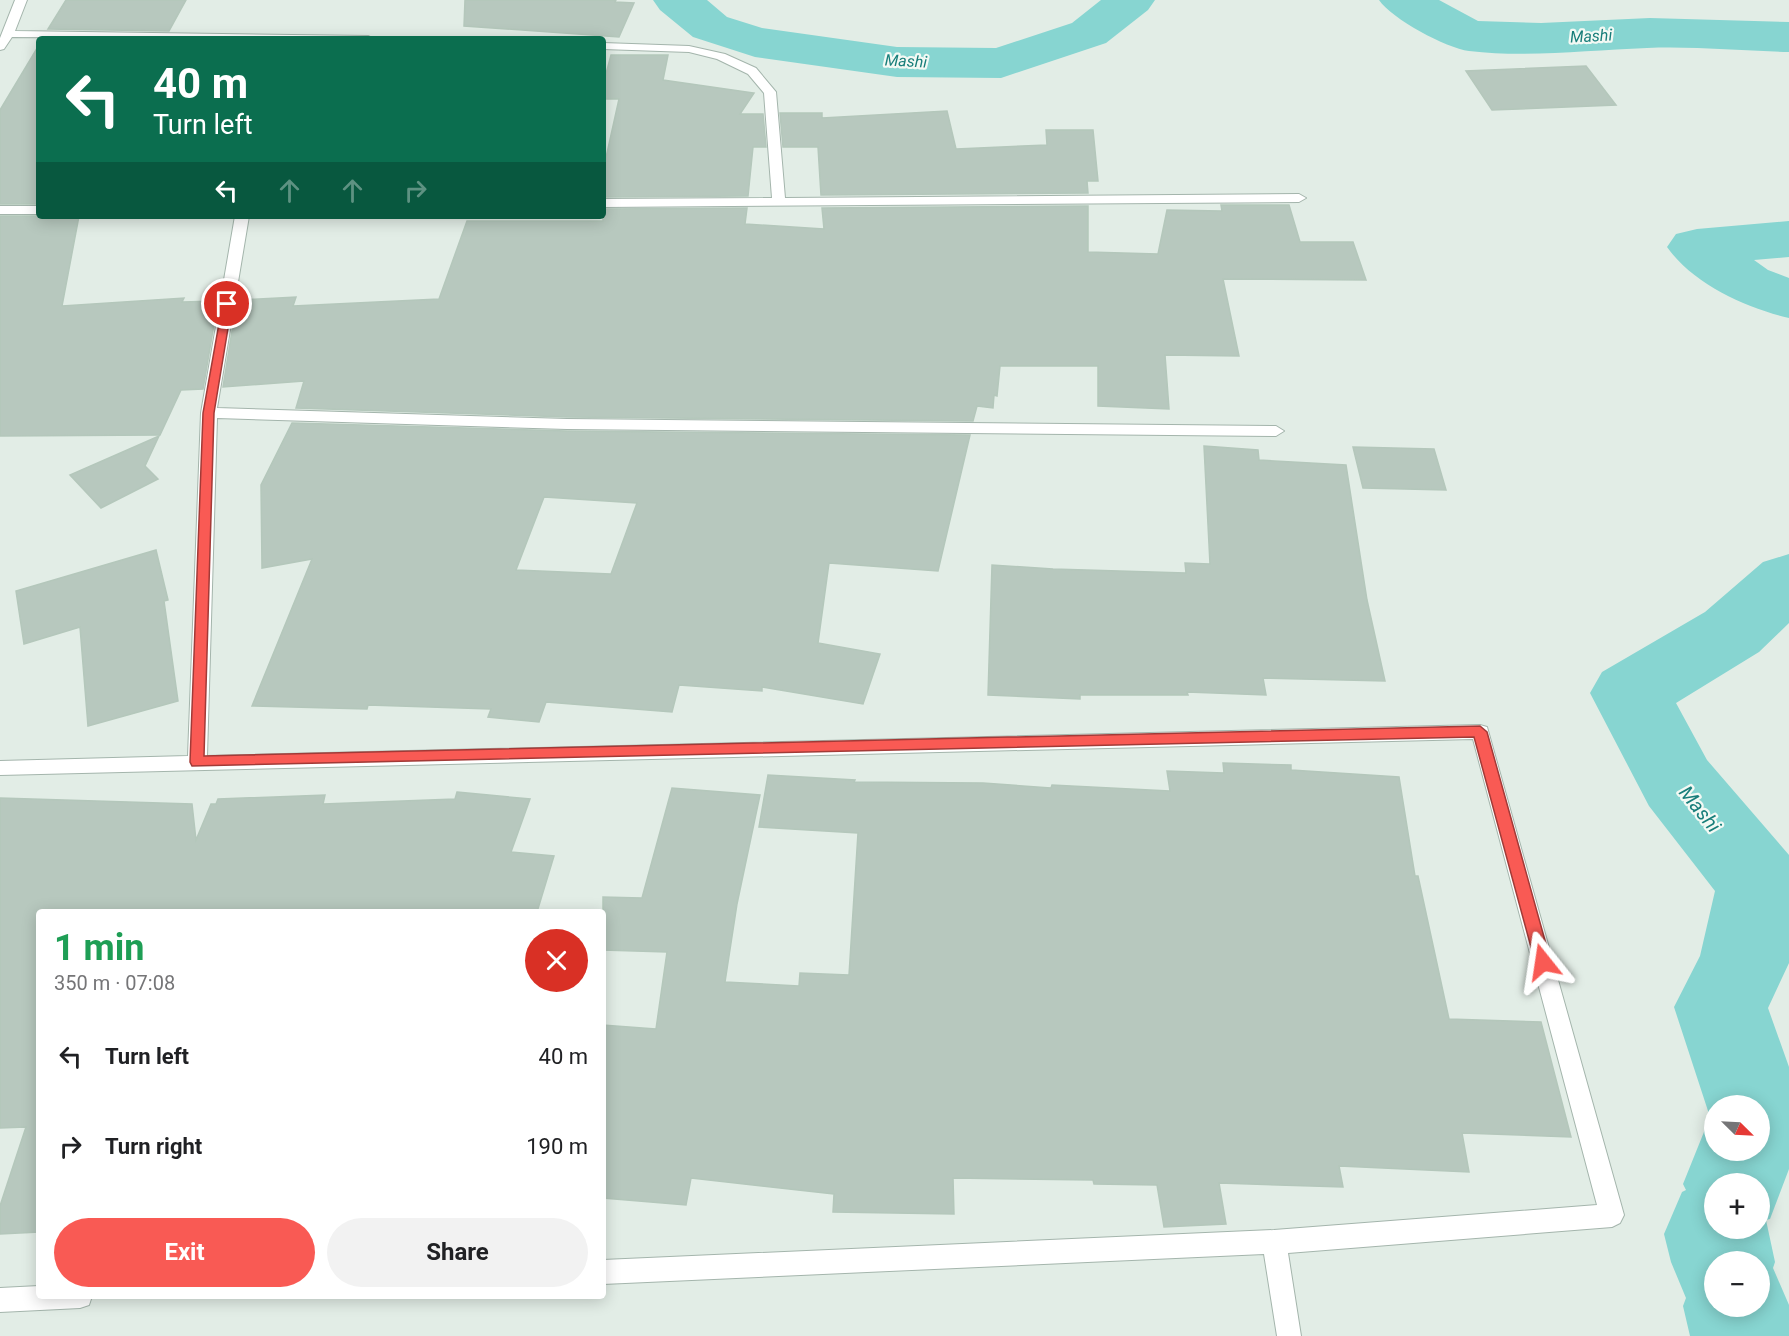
<!DOCTYPE html>
<html lang="en">
<head>
<meta charset="utf-8">
<style>
  :root { --surface:#fff; --page:#f2f2f2; --text:#202124; --muted:#757577; --accent:#f95a54 }
  body { margin:0; font-family:Roboto,sans-serif; background:var(--page); color:var(--text); height:100vh; display:flex; flex-direction:column; font-size:22px; white-space:nowrap }
  * { box-sizing:border-box; margin:0 }
  p { font-size:20px; color:var(--muted) }
  .icon { flex:none; width:33px; height:33px; fill:none; stroke:currentColor; stroke-width:2; stroke-linecap:round; stroke-linejoin:round }
  .map { position:relative; flex:1; overflow:hidden }
  .details { position:absolute; left:36px; top:909px; width:570px; height:390px; display:flex; flex-direction:column; background:var(--surface); border-radius:6px; box-shadow:0 3px 15px #0003 }
  .details>* { flex:none }
  .guide { position:absolute; left:36px; top:36px; width:570px; height:183px; border-radius:6px; box-shadow:0 3px 15px #0003; background:#0b6e4f; color:#fff; overflow:hidden }
  .needle { width:39px; rotate:114deg }
  .tools { position:absolute; left:1704px; top:1095px; display:grid; gap:12px }
  .tools a { display:grid; place-items:center; width:66px; height:66px; border-radius:50%; background:var(--surface); box-shadow:0 3px 15px #0003; font-size:30px }
  .pin { position:absolute; display:grid; place-items:center; width:51px; height:51px; color:#fff; margin:-26px; border:3px solid #fff; border-radius:50%; box-shadow:0 2px 6px #0007 }
  .me { position:absolute; width:66px; margin:-33px; rotate:345deg; stroke-linejoin:round; filter:drop-shadow(0 0 4px #0008) }
  .turn { display:flex; align-items:center; gap:21px; height:126px; padding:0 18px; font-size:27px }
  .turn .icon { width:78px; height:78px; stroke-width:2.5 }
  .turn b { display:block; font-size:42px; line-height:51px }
  .lanes { display:flex; align-items:center; height:57px; padding:0 18px; background:#0003; justify-content:center; gap:30px; direction:ltr }
  .lanes .off { opacity:.35 }
  .round { display:grid; place-items:center; flex:none; width:63px; height:63px; border-radius:32px; background:var(--page) }
  .overview { display:flex; align-items:center; justify-content:space-between; height:102px; padding:0 18px }
  h1 { font-size:36px; font-weight:700; line-height:45px; color:#1e9e55 }
  .cta { display:flex; gap:12px; margin-top:auto; padding:12px 18px }
  .cta a { flex:1; height:69px; border-radius:36px; background:var(--accent); color:#fff; font-size:24px; font-weight:700; line-height:69px; text-align:center }
  .cta a+a { background:var(--page); color:var(--text) }
  ul { padding:0; list-style:none }
  li { display:flex; align-items:center; gap:18px; height:90px; padding:0 18px }
  li div { flex:1 }
  li b { display:block; font-size:22px }
  li em { font-style:normal }
  .map>svg:first-child { display:block }
</style>
</head>
<body>
<div class="map">
<svg width="1789" height="1336" viewBox="0 0 1789 1336">
  <rect width="100%" height="100%" fill="#e2ede6"/>
  <g fill="none" stroke-linecap="round" stroke-linejoin="round">
    <g fill="#87d5d1" fill-rule="evenodd">
      <polygon points="653,0 707,0 727,17 762,28 897,47 996,48 1072,23 1101,0 1155,0 1148,10 1106,43 1001,78 897,77 755,57 693,37 660,10"/>
      <path d="M1379 0H1439L1478 21 1541 23 1650 18 1789 22V52C1742 51 1694 46 1647 48 1588 50 1528 58 1469 51 1446 48 1392 19 1379 0Z"/>
      <path d="M1789 221V257L1754 260 1768 270 1789 278V318C1746 308 1693 284 1667 247L1676 234 1697 229Z"/>
      <path d="M1789 554V623L1759 652 1676 703 1707 760 1789 855V963L1768 1008 1789 1067V1169L1770 1219 1766 1220 1775 1262 1773 1268 1789 1305V1336H1690L1683 1306 1686 1298 1671 1262 1664 1234 1682 1192 1686 1190 1683 1184 1710 1117 1674 1007 1700 956 1715 891 1649 806 1590 693 1602 672 1705 612 1763 562ZM1714 1106H1760V1150H1714ZM1714 1184H1760V1228H1714ZM1714 1262H1760V1306H1714Z"/>
    </g>
  </g>
  <g fill="#b7c8be" stroke="#b4c7bb" stroke-width="1.5" fill-rule="evenodd">
    <polygon points="66,0 186,0 169,31 48,29"/>
    <polygon points="465,0 616,0 615,2 634,3 619,37 464,26"/>
    <polygon points="39,45 39,204 0,204 0,110"/>
    <polygon points="611,55 668,55 663,80 754,93 740,114 763,114 766,147 753,147 748,196 603,197 603,171 619,99 603,99 603,85"/>
    <polygon points="1586,66 1616,105 1492,110 1466,71"/>
    <polygon points="947,111 956,149 1047,145 1046,130 1093,130 1098,181 1087,181 1088,193 821,195 818,147 783,147 780,113 822,113 822,118"/>
    <polygon points="1221,205 1289,205 1300,242 1353,242 1366,280 1223,279 1239,356 1165,355 1169,409 1098,406 1098,366 1000,366 997,396 994,395 993,408 977,406 973,421 567,417 296,408 304,381 223,387 237,300 296,297 293,306 439,299 467,221 603,221 603,209 747,208 745,224 824,229 822,208 1088,206 1088,252 1158,254 1167,210 1222,211"/>
    <polygon points="0,216 79,216 62,306 184,298 182,302 218,301 203,389 181,390 160,435 0,436"/>
    <path d="M292 423 567 431 970 435 938 571 829 563 818 643 880 654 863 704 762 687V691L679 685 672 712 546 702 539 722 488 717 491 709 368 705 367 709 252 706 312 559 262 568 261 485ZM544 497 637 503 611 574 516 570Z"/>
    <polygon points="159,436 145,466 158,479 101,508 70,475"/>
    <polygon points="1204,446 1258,450 1259,460 1346,465 1367,600 1385,681 1263,678 1266,695 1187,692 1188,695 1080,695 1080,699 988,695 992,565 1053,569 1186,573 1185,563 1210,564"/>
    <polygon points="1353,447 1434,449 1446,490 1363,488"/>
    <polygon points="156,550 168,600 164,601 178,701 88,726 80,627 24,644 16,591"/>
    <polygon points="1223,763 1291,765 1291,770 1399,777 1415,876 1418,876 1449,1019 1541,1022 1571,1137 1462,1133 1469,1172 1339,1166 1343,1187 1219,1183 1226,1224 1164,1227 1157,1185 1094,1184 1093,1180 953,1178 954,1214 833,1212 834,1194 691,1178 686,1205 603,1198 603,1025 656,1029 667,952 603,950 603,897 642,898 672,788 760,795 737,904 725,982 799,986 800,973 849,975 858,833 759,827 768,775 855,780 854,782 983,783 1051,788 1052,785 1170,791 1167,771 1224,773"/>
    <polygon points="457,792 530,799 511,852 554,856 537,912 39,912 39,1232 0,1234 0,1206 26,1127 0,1128 0,798 192,804 196,840 211,804 216,804 218,799 325,795 323,804 455,799"/>
  </g>
  <g fill="none" stroke-linecap="round" stroke-linejoin="round">
    <g stroke="#a4b5ac" stroke-width="2">
      <g id="street">
        <polygon points="15,0 27,0 15,31 368,36 374,39 12,37 4,49 0,50 0,38"/>
        <polygon points="603,43 689,46 725,54 756,68 776,92 785,198 1299,194 1306,198 1299,202 603,207 603,199 772,198 764,93 748,74 717,59 689,52 603,49"/>
        <rect x="0" y="206" width="39" height="8"/>
        <polygon points="235,216 249,216 217,408 567,419 1276,426 1284,431 1276,436 567,429 217,418 207,756 1480,725 1487,727 1624,1215 1620,1223 1612,1227 1288,1253 1301,1336 1277,1336 1264,1254 603,1284 603,1260 1274,1230 1597,1205 1473,739 0,775 0,761 188,756 201,413"/>
        <polygon points="39,1286 39,1296 92,1296 89,1305 80,1308 0,1312 0,1288"/>
      </g>
    </g>
    <use href="#street" fill="#fff" fill-rule="evenodd"/>
  </g>
  <polygon fill="#f95a54" stroke="#a23a37" stroke-width="1.5" points="223,301 231,301 232,304 214,413 204,756 1480,726 1487,732 1551,962 1548,967 1543,969 1537,967 1535,962 1474,737 192,766 190,762 203,413"/>
  <g text-anchor="middle" dominant-baseline="central" stroke-width="4.5" stroke-linejoin="round" paint-order="stroke">
    <g font-size="16" font-style="italic" fill="#187e7a" stroke="#f3f9f4">
      <text transform="translate(1591 36) rotate(-3)">Mashi</text>
      <text transform="translate(906 61) rotate(3)">Mashi</text>
    </g>
    <g font-size="20" font-style="italic" fill="#187e7a" stroke="#f3f9f4">
      <text transform="translate(1700 809) rotate(51)">Mashi</text>
    </g>
  </g>
</svg>
<div class="tools">
<a><svg class="needle" viewBox="-14 -14 28 28"><path d="M0-13l5 13h-10z" fill="#e53935"/><path d="M0 13l5-13h-10z" fill="#757577"/></svg></a>
<a>+</a>
<a>−</a>
</div>
<div class="pin" style="left:227px;top:304px;background:#d93025"><svg class="icon" aria-label="arrive" viewBox="0 0 24 24"><path d="M6 21V4h12l-3 4 3 4H6"/></svg></div>
<svg class="me" style="left:1543px;top:962px" viewBox="-20 -20 40 40"><path d="M0-17L14 15 0 8-14 15z" fill="#f95a54" stroke="#fff" stroke-width="4"/></svg>
<div class="guide">
<div class="turn"><svg class="icon" aria-label="left" viewBox="0 0 24 24"><path d="M17 20v-9H6M10 6l-5 5 5 5"/></svg><div><b>40 m</b>Turn left</div></div>
<div class="lanes"><svg class="icon" aria-label="left" viewBox="0 0 24 24"><path d="M17 20v-9H6M10 6l-5 5 5 5"/></svg><svg class="icon off" aria-label="ahead" viewBox="0 0 24 24"><path d="M12 20V5M6 11l6-6 6 6"/></svg><svg class="icon off" aria-label="ahead" viewBox="0 0 24 24"><path d="M12 20V5M6 11l6-6 6 6"/></svg><svg class="icon off" aria-label="right" viewBox="0 0 24 24"><path d="M7 20v-9h11M14 6l5 5-5 5"/></svg></div>
</div>
<section class="details">
<div class="overview"><div><h1>1 min</h1><p>350 m · 07:08</p></div><a class="round" style="background:#d93025;color:#fff"><svg class="icon" aria-label="close" viewBox="0 0 24 24"><path d="M6 6l12 12M18 6L6 18"/></svg></a></div>
<ul>
<li><svg class="icon" aria-label="left" viewBox="0 0 24 24"><path d="M17 20v-9H6M10 6l-5 5 5 5"/></svg><div><b>Turn left</b></div><em>40 m</em></li>
<li><svg class="icon" aria-label="right" viewBox="0 0 24 24"><path d="M7 20v-9h11M14 6l5 5-5 5"/></svg><div><b>Turn right</b></div><em>190 m</em></li>
</ul>
<div class="cta"><a>Exit</a><a>Share</a></div>
</section>
</div>
</body>
</html>
